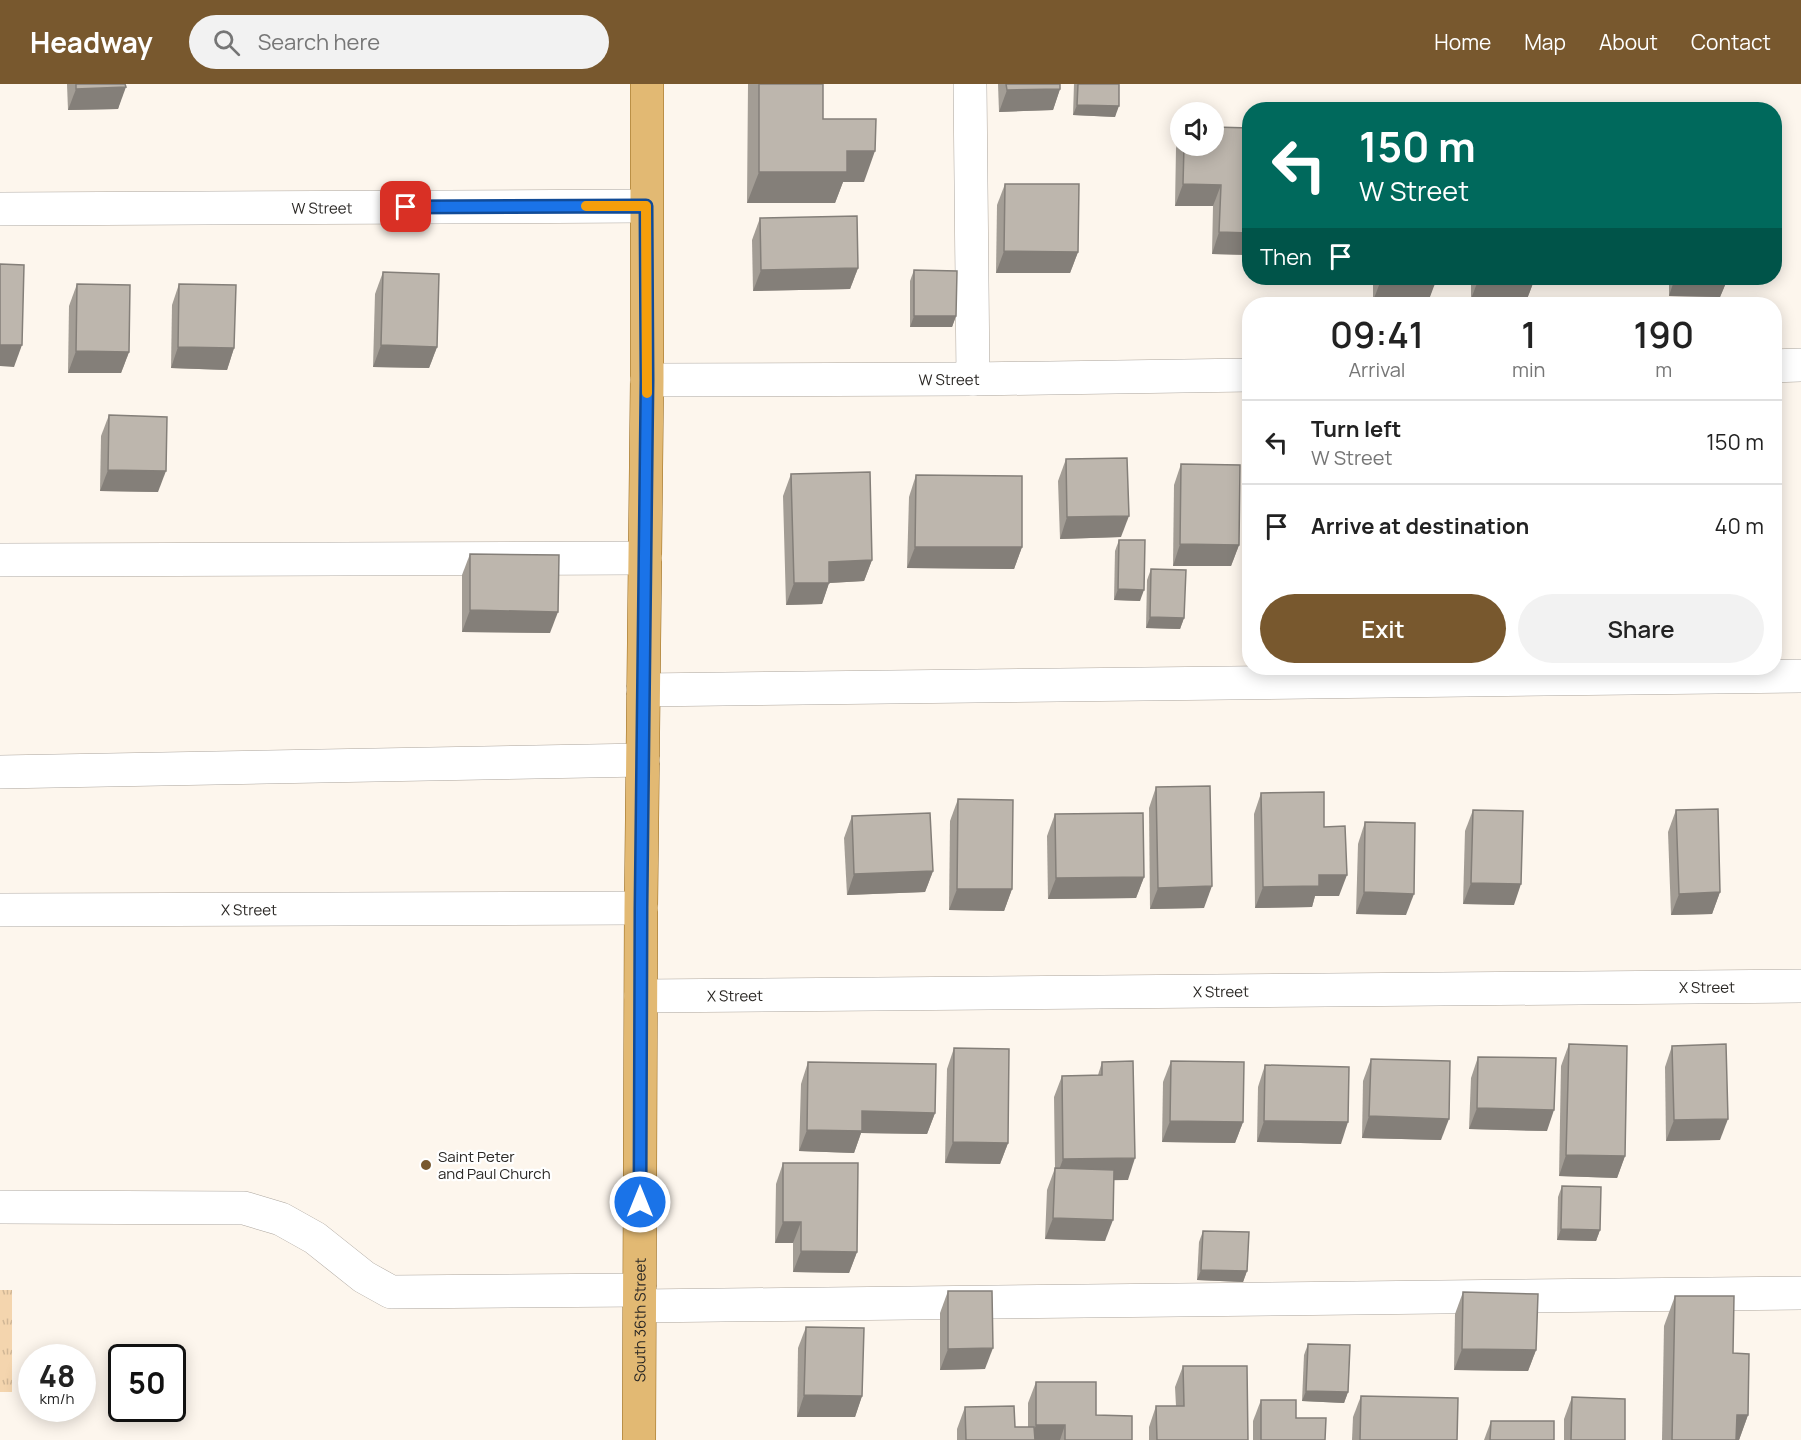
<!DOCTYPE html>
<html lang="en">
<head>
<meta charset="utf-8">
<style>
  :root { --surface:#fff; --page:#f2f2f2; --text:#222; --muted:#767676; --line:#e0e0e0; --accent:#78582e }
  body { margin:0; font-family:Manrope,sans-serif; background:var(--page); color:var(--text); height:100vh; display:flex; flex-direction:column; font-size:22px; white-space:nowrap }
  * { box-sizing:border-box; margin:0 }
  p { font-size:20px; color:var(--muted) }
  .icon { flex:none; width:33px; height:33px; fill:none; stroke:currentColor; stroke-width:2; stroke-linecap:round; stroke-linejoin:round }
  .map { position:relative; flex:1; overflow:hidden }
  .sheet { position:absolute; left:1242px; top:213px; width:540px; height:378px; display:flex; flex-direction:column; background:var(--surface); border-radius:24px; box-shadow:0 3px 15px #0003 }
  .sheet>* { flex:none }
  .banner { position:absolute; left:1242px; top:18px; width:540px; height:183px; border-radius:24px; box-shadow:0 3px 15px #0003; background:#00695c; color:#fff; overflow:hidden }
  .controls { position:absolute; left:1170px; top:18px; display:grid; gap:12px }
  .controls a { display:grid; place-items:center; width:54px; height:54px; border-radius:50%; background:var(--surface); box-shadow:0 3px 15px #0003; font-size:30px }
  .speed { position:absolute; left:18px; top:1260px; display:flex; gap:12px; font-size:30px; font-weight:700; text-align:center }
  .speed>* { display:grid; place-content:center; width:78px; height:78px; border-radius:50%; background:var(--surface); box-shadow:0 3px 15px #0003; line-height:1 }
  .speed small { font-size:15px; font-weight:400 }
  .speed .limit { border:3px solid #111; border-radius:9px; background:#fff; color:#111 }
  .pin { position:absolute; display:grid; place-items:center; width:51px; height:51px; color:#fff; margin:-26px; border-radius:12px; box-shadow:0 3px 9px #0006 }
  .me { position:absolute; width:66px; margin:-33px; rotate:0deg; stroke-linejoin:round; filter:drop-shadow(0 0 4px #0008) }
  .turn { display:flex; align-items:center; gap:21px; height:126px; padding:0 18px; font-size:27px }
  .turn .icon { width:78px; height:78px; stroke-width:2.5 }
  .turn b { display:block; font-size:42px; line-height:51px }
  .then { display:flex; align-items:center; height:57px; padding:0 18px; background:#0003; gap:12px; font-size:22px }
  .eta { display:flex; justify-content:space-evenly; align-items:center; height:102px; text-align:center }
  .eta b { font-size:36px; font-weight:600; line-height:42px }
  .action { display:flex; gap:12px; margin-top:auto; padding:12px 18px }
  .action a { flex:1; height:69px; border-radius:36px; background:var(--accent); color:#fff; font-size:24px; font-weight:600; line-height:69px; text-align:center }
  .action a+a { background:var(--page); color:var(--text) }
  ul { padding:0; list-style:none }
  li { display:flex; align-items:center; gap:18px; height:84px; padding:0 18px; border-top:2px solid var(--line) }
  li div { flex:1 }
  li b { display:block; font-size:22px }
  li em { font-style:normal }
  header { display:flex; align-items:center; gap:36px; box-sizing:border-box; height:84px; padding:0 30px; background:var(--accent); color:#fff }
  header strong { font-size:28px }
  nav { display:flex; gap:33px; margin-inline-start:auto; font-size:21px }
  .search { width:420px; height:54px; background:var(--page); display:flex; align-items:center; gap:15px; box-sizing:border-box; padding:0 21px; border-radius:33px; color:var(--muted); font-size:22px }
  .map>svg:first-child { display:block }
</style>
</head>
<body>
<header>
<strong>Headway</strong>
<div class="search"><svg class="icon" aria-label="search" viewBox="0 0 24 24"><circle cx="10" cy="10" r="6"/><path d="M15 15l6 6"/></svg>Search here</div>
<nav><a>Home</a><a>Map</a><a>About</a><a>Contact</a></nav>
</header>
<div class="map">
<svg width="1801" height="1356" viewBox="0 0 1801 1356">
  <defs>
    <pattern id="grass-tufts" width="24" height="20" patternUnits="userSpaceOnUse" patternTransform="scale(1.5)"><rect width="24" height="20" fill="#f4d5ae"/><path d="M3 7l-1-3M5 7V3M7 7l1-3M15 17l-1-3M17 17v-4M19 17l1-3" fill="none" stroke="#d1b796"/></pattern>
  </defs>
  <rect width="100%" height="100%" fill="#fdf6ed"/>
  <rect fill="url(#grass-tufts)" x="0" y="1206" width="12" height="102"/>
  <g fill="none" stroke-linecap="round" stroke-linejoin="round">
    <g stroke="#ada69e" stroke-width="34">
      <g id="minor">
        <polyline points="970,0 973,295"/>
        <path id="s1" d="M0 125 646 122"/>
        <polyline points="1774,282 1801,281"/>
        <path id="s2" d="M647 296 973 295 1250 291"/>
        <polyline points="0,476 645,474"/>
        <polyline points="643,606 1801,592"/>
        <polyline points="0,688 643,676"/>
        <path id="s3" d="M0 826 641 824"/>
        <path id="s4" d="M641 912 1801 902"/>
        <polyline points="0,1123 244,1124 281,1135 315,1154 364,1193 391,1208 640,1206"/>
        <polyline points="640,1222 1801,1209"/>
      </g>
    </g>
    <g stroke="#95671a" stroke-width="34">
      <g id="major">
        <path id="s5" d="M639 1356 641 824 647 296V0"/>
      </g>
    </g>
    <use href="#minor" stroke="#fff" stroke-width="33"/>
    <use href="#major" stroke="#e2b973" stroke-width="33"/>
  </g>
  <g fill="#a39d95">
    <polygon points="67,0 125,0 118,25 68,26"/>
    <polygon points="748,0 823,0 823,35 864,98 843,98 835,119 747,119"/>
    <polygon points="998,0 1060,0 1060,5 1053,26 999,28"/>
    <polygon points="1074,0 1119,0 1115,33 1073,31"/>
    <polygon points="1250,44 1250,171 1212,170 1213,122 1175,122 1176,64 1180,53 1180,62 1214,62"/>
    <polygon points="1005,100 1078,168 1070,189 996,189 997,121"/>
    <polygon points="760,134 858,184 850,205 753,207 752,156"/>
    <polygon points="914,186 956,232 952,243 910,243 910,197"/>
    <polygon points="383,188 437,263 429,284 373,283 375,210"/>
    <polygon points="1373,194 1436,194 1428,218 1373,217"/>
    <polygon points="1471,194 1535,194 1527,215 1471,215"/>
    <polygon points="1669,194 1728,194 1720,213 1669,212"/>
    <polygon points="77,200 129,268 121,289 68,289 69,222"/>
    <polygon points="179,200 234,264 227,286 171,284 172,221"/>
    <polygon points="109,331 158,408 100,407 101,352"/>
    <polygon points="1066,375 1121,453 1060,455 1058,397"/>
    <polygon points="1181,380 1239,461 1231,482 1173,482 1174,401"/>
    <polygon points="791,390 872,476 864,497 829,499 822,520 786,521 783,412"/>
    <polygon points="916,391 1022,463 1014,485 907,484 909,413"/>
    <polygon points="1119,456 1140,517 1114,516 1115,467"/>
    <polygon points="470,470 550,549 462,548 462,491"/>
    <polygon points="1151,485 1184,534 1180,545 1146,544 1147,496"/>
    <polygon points="1156,703 1204,824 1150,825 1149,724"/>
    <polygon points="1261,709 1324,743 1339,812 1315,812 1312,823 1255,824 1254,730"/>
    <polygon points="958,715 1012,805 1004,827 949,826 950,737"/>
    <polygon points="1473,726 1514,821 1463,820 1465,747"/>
    <polygon points="1676,726 1720,808 1712,830 1671,831 1668,748"/>
    <polygon points="1055,730 1144,793 1136,814 1048,815 1047,752"/>
    <polygon points="852,732 933,787 925,808 847,811 844,754"/>
    <polygon points="1365,738 1406,831 1356,830 1358,760"/>
    <polygon points="1569,960 1625,1072 1617,1094 1559,1092 1561,982"/>
    <polygon points="1672,962 1720,1056 1666,1057 1665,983"/>
    <polygon points="954,964 1008,1059 1000,1080 945,1079 947,985"/>
    <polygon points="1478,973 1547,1047 1469,1045 1471,994"/>
    <polygon points="1371,975 1441,1056 1362,1054 1363,997"/>
    <polygon points="1171,977 1243,1038 1235,1059 1162,1058 1163,998"/>
    <polygon points="808,978 935,1029 927,1050 861,1049 854,1069 799,1067 801,1000"/>
    <polygon points="1102,978 1128,1096 1114,1096 1105,1157 1045,1155 1047,1106 1055,1084 1054,1013 1062,992 1098,991"/>
    <polygon points="1265,981 1341,1060 1257,1058 1258,1003"/>
    <polygon points="783,1079 857,1168 849,1189 793,1188 793,1159 775,1159 776,1100"/>
    <polygon points="1562,1102 1600,1146 1596,1157 1557,1156 1558,1113"/>
    <polygon points="1203,1147 1247,1187 1243,1198 1197,1196 1199,1158"/>
    <polygon points="948,1207 985,1285 940,1286 940,1229"/>
    <polygon points="1463,1208 1536,1266 1528,1287 1454,1286 1455,1230"/>
    <polygon points="1675,1212 1733,1269 1748,1331 1739,1356 1662,1356 1664,1242"/>
    <polygon points="806,1243 862,1312 855,1333 797,1333 798,1264"/>
    <polygon points="1308,1260 1348,1308 1344,1319 1302,1317 1304,1271"/>
    <polygon points="1183,1282 1248,1356 1149,1356 1149,1343 1156,1322 1176,1322 1175,1303"/>
    <polygon points="1036,1298 1096,1331 1132,1356 957,1356 957,1345 965,1323 1015,1343 1028,1343 1028,1319"/>
    <polygon points="1361,1312 1457,1356 1352,1356 1353,1333"/>
    <polygon points="1572,1313 1625,1356 1564,1356 1564,1335"/>
    <polygon points="1261,1316 1296,1334 1325,1356 1253,1356 1253,1337"/>
    <polygon points="1491,1337 1554,1356 1484,1356"/>
  </g>
  <g fill="#847f79">
    <polygon points="126,3 118,25 68,26 76,5"/>
    <polygon points="1060,5 1053,26 999,28 1007,6"/>
    <polygon points="1077,21 1119,22 1115,33 1073,31"/>
    <polygon points="847,67 875,67 864,98 843,98 835,119 747,119 759,88"/>
    <polygon points="1183,100 1221,101 1213,122 1175,122"/>
    <polygon points="1219,148 1250,149 1250,171 1212,170"/>
    <polygon points="1004,167 1078,168 1070,189 996,189"/>
    <polygon points="858,184 850,205 753,207 761,186"/>
    <polygon points="1479,194 1535,194 1527,215 1471,215"/>
    <polygon points="1675,194 1728,194 1720,213 1669,212"/>
    <polygon points="1381,196 1436,197 1428,218 1373,217"/>
    <polygon points="914,232 956,232 952,243 910,243"/>
    <polygon points="0,261 22,261 14,283 0,282"/>
    <polygon points="381,261 437,263 429,284 373,283"/>
    <polygon points="178,263 234,264 227,286 171,284"/>
    <polygon points="76,267 129,268 121,289 68,289"/>
    <polygon points="108,386 166,387 158,408 100,407"/>
    <polygon points="1129,432 1121,453 1060,455 1067,433"/>
    <polygon points="1180,460 1239,461 1231,482 1173,482"/>
    <polygon points="915,463 1022,463 1014,485 907,484"/>
    <polygon points="872,476 864,497 829,499 822,520 786,521 794,499 829,478"/>
    <polygon points="1118,505 1144,506 1140,517 1114,516"/>
    <polygon points="470,526 558,528 550,549 462,548"/>
    <polygon points="1150,533 1184,534 1180,545 1146,544"/>
    <polygon points="933,787 925,808 847,811 854,790"/>
    <polygon points="1319,791 1347,791 1339,812 1315,812 1312,823 1255,824 1263,803"/>
    <polygon points="1144,793 1136,814 1048,815 1056,794"/>
    <polygon points="1471,799 1521,800 1514,821 1463,820"/>
    <polygon points="1212,802 1204,824 1150,825 1158,804"/>
    <polygon points="957,805 1012,805 1004,827 949,826"/>
    <polygon points="1364,808 1414,810 1406,831 1356,830"/>
    <polygon points="1720,808 1712,830 1671,831 1679,810"/>
    <polygon points="1477,1024 1554,1026 1547,1047 1469,1045"/>
    <polygon points="862,1027 935,1029 927,1050 861,1049 854,1069 799,1067 807,1046"/>
    <polygon points="1369,1032 1449,1035 1441,1056 1362,1054"/>
    <polygon points="1728,1035 1720,1056 1666,1057 1674,1036"/>
    <polygon points="1170,1037 1243,1038 1235,1059 1162,1058"/>
    <polygon points="1264,1037 1348,1038 1341,1060 1257,1058"/>
    <polygon points="953,1058 1008,1059 1000,1080 945,1079"/>
    <polygon points="1566,1071 1625,1072 1617,1094 1559,1092"/>
    <polygon points="1135,1074 1128,1096 1055,1097 1063,1075"/>
    <polygon points="1053,1134 1113,1136 1105,1157 1045,1155"/>
    <polygon points="783,1138 801,1138 793,1159 775,1159"/>
    <polygon points="1561,1145 1600,1146 1596,1157 1557,1156"/>
    <polygon points="801,1167 857,1168 849,1189 793,1188"/>
    <polygon points="1201,1186 1247,1187 1243,1198 1197,1196"/>
    <polygon points="993,1264 985,1285 940,1286 948,1265"/>
    <polygon points="1462,1265 1536,1266 1528,1287 1454,1286"/>
    <polygon points="1306,1307 1348,1308 1344,1319 1302,1317"/>
    <polygon points="804,1311 862,1312 855,1333 797,1333"/>
    <polygon points="1737,1331 1748,1331 1739,1356 1728,1356"/>
    <polygon points="1036,1341 1065,1341 1060,1356 1030,1356"/>
  </g>
  <g fill="#bdb6ad" stroke="#847f79" stroke-width="1.5">
    <polygon points="76,0 125,0 126,3 76,5"/>
    <polygon points="759,0 823,0 823,35 876,35 875,67 847,67 847,88 759,88"/>
    <polygon points="1006,0 1060,0 1060,5 1007,6"/>
    <polygon points="1078,0 1119,0 1119,22 1077,21"/>
    <polygon points="1214,43 1250,44 1250,149 1219,148 1221,101 1183,100 1184,62 1214,62"/>
    <polygon points="1005,100 1079,100 1078,168 1004,167"/>
    <polygon points="857,132 858,184 761,186 760,134"/>
    <polygon points="0,180 24,181 22,261 0,261"/>
    <polygon points="914,186 957,187 956,232 914,232"/>
    <polygon points="383,188 439,190 437,263 381,261"/>
    <polygon points="1381,194 1436,194 1436,197 1381,196"/>
    <polygon points="77,200 130,201 129,268 76,267"/>
    <polygon points="179,200 236,201 234,264 178,263"/>
    <polygon points="109,331 167,333 166,387 108,386"/>
    <polygon points="1127,374 1129,432 1067,433 1066,375"/>
    <polygon points="1181,380 1240,381 1239,461 1180,460"/>
    <polygon points="870,388 872,476 829,478 829,499 794,499 791,390"/>
    <polygon points="916,391 1022,392 1022,463 915,463"/>
    <polygon points="1119,456 1145,456 1144,506 1118,505"/>
    <polygon points="470,470 559,471 558,528 470,526"/>
    <polygon points="1151,485 1186,486 1184,534 1150,533"/>
    <polygon points="1210,702 1212,802 1158,804 1156,703"/>
    <polygon points="1324,708 1324,743 1345,742 1347,791 1319,791 1319,802 1263,803 1261,709"/>
    <polygon points="958,715 1013,716 1012,805 957,805"/>
    <polygon points="1718,725 1720,808 1679,810 1676,726"/>
    <polygon points="1473,726 1523,727 1521,800 1471,799"/>
    <polygon points="930,729 933,787 854,790 852,732"/>
    <polygon points="1143,729 1144,793 1056,794 1055,730"/>
    <polygon points="1365,738 1415,739 1414,810 1364,808"/>
    <polygon points="1569,960 1627,962 1625,1072 1566,1071"/>
    <polygon points="1726,960 1728,1035 1674,1036 1672,962"/>
    <polygon points="954,964 1009,965 1008,1059 953,1058"/>
    <polygon points="1478,973 1556,974 1554,1026 1477,1024"/>
    <polygon points="1371,975 1450,977 1449,1035 1369,1032"/>
    <polygon points="1133,977 1135,1074 1063,1075 1062,992 1102,991 1102,978"/>
    <polygon points="1171,977 1244,978 1243,1038 1170,1037"/>
    <polygon points="808,978 936,980 935,1029 862,1027 862,1047 807,1046"/>
    <polygon points="1265,981 1349,983 1348,1038 1264,1037"/>
    <polygon points="783,1079 858,1079 857,1168 801,1167 801,1138 783,1138"/>
    <polygon points="1055,1084 1114,1086 1113,1136 1053,1134"/>
    <polygon points="1562,1102 1601,1103 1600,1146 1561,1145"/>
    <polygon points="1203,1147 1249,1148 1247,1187 1201,1186"/>
    <polygon points="948,1207 992,1207 993,1264 948,1265"/>
    <polygon points="1463,1208 1538,1210 1536,1266 1462,1265"/>
    <polygon points="1675,1212 1734,1212 1733,1269 1749,1270 1748,1331 1737,1331 1736,1356 1672,1356"/>
    <polygon points="806,1243 864,1244 862,1312 804,1311"/>
    <polygon points="1308,1260 1350,1261 1348,1308 1306,1307"/>
    <polygon points="1183,1282 1247,1282 1248,1356 1157,1356 1156,1322 1184,1322"/>
    <polygon points="1036,1298 1096,1298 1096,1331 1132,1332 1132,1356 1065,1356 1065,1341 1036,1341"/>
    <polygon points="1361,1312 1458,1314 1457,1356 1360,1356"/>
    <polygon points="1572,1313 1625,1315 1625,1356 1571,1356"/>
    <polygon points="1261,1316 1296,1316 1296,1334 1326,1334 1325,1356 1261,1356"/>
    <polygon points="1014,1322 1015,1343 1034,1343 1035,1356 966,1356 965,1323"/>
    <polygon points="1491,1337 1554,1337 1554,1356 1490,1356"/>
  </g>
  <g fill="none" stroke-linecap="round" stroke-linejoin="round">
    <g stroke="#114b97" stroke-width="15">
      <polyline id="route" points="406,123 646,122 647,296 641,824 640,1118"/>
    </g>
    <use href="#route" stroke="#1a73e8" stroke-width="10"/>
    <polyline stroke="#f59e0b" stroke-width="10" points="586,122 646,122 647,309"/>
  </g>
  <circle fill="#78582e" stroke="#fff" stroke-width="2" cx="426" cy="1081" r="6"/>
  <g text-anchor="middle" dominant-baseline="central" stroke-width="4.5" stroke-linejoin="round" paint-order="stroke">
    <g font-size="15" fill="#2a2724" stroke="#fff">
      <text stroke="none"><textPath href="#s1" startOffset="322">W Street</textPath></text>
      <text stroke="none"><textPath href="#s2" startOffset="302">W Street</textPath></text>
      <text stroke="none"><textPath href="#s3" startOffset="249">X Street</textPath></text>
      <text stroke="none"><textPath href="#s4" startOffset="1066">X Street</textPath></text>
      <text stroke="none"><textPath href="#s4" startOffset="580">X Street</textPath></text>
      <text stroke="none"><textPath href="#s4" startOffset="94">X Street</textPath></text>
      <text stroke="none"><textPath href="#s5" startOffset="120">South 36th Street</textPath></text>
    </g>
    <g font-size="15" fill="#2a2724" stroke="#fff" text-anchor="start">
      <text x="438" y="1072">Saint Peter<tspan x="438" dy="17">and Paul Church</tspan></text>
    </g>
  </g>
</svg>
<div class="controls">
<a><svg class="icon" aria-label="sound" viewBox="0 0 24 24"><path d="M4 9h4l5-4v14l-5-4H4zM17 9q2 3 0 6"/></svg></a>
</div>
<div class="speed"><div>48<small>km/h</small></div><div class="limit">50</div></div>
<div class="pin" style="left:406px;top:123px;background:#d93025"><svg class="icon" aria-label="arrive" viewBox="0 0 24 24"><path d="M6 21V4h12l-3 4 3 4H6"/></svg></div>
<svg class="me" style="left:640px;top:1118px" viewBox="-20 -20 40 40"><circle r="17" fill="#1a73e8" stroke="#fff" stroke-width="3"/><path d="M0-11L8 9 0 5-8 9z" fill="#fff"/></svg>
<div class="banner">
<div class="turn"><svg class="icon" aria-label="left" viewBox="0 0 24 24"><path d="M17 20v-9H6M10 6l-5 5 5 5"/></svg><div><b>150 m</b>W Street</div></div>
<div class="then">Then<svg class="icon" aria-label="arrive" viewBox="0 0 24 24"><path d="M6 21V4h12l-3 4 3 4H6"/></svg></div>
</div>
<section class="sheet">
<div class="eta">
<div><b>09:41</b><p>Arrival</p></div>
<div><b>1</b><p>min</p></div>
<div><b>190</b><p>m</p></div>
</div>
<ul>
<li><svg class="icon" aria-label="left" viewBox="0 0 24 24"><path d="M17 20v-9H6M10 6l-5 5 5 5"/></svg><div><b>Turn left</b><p>W Street</p></div><em>150 m</em></li>
<li><svg class="icon" aria-label="arrive" viewBox="0 0 24 24"><path d="M6 21V4h12l-3 4 3 4H6"/></svg><div><b>Arrive at destination</b></div><em>40 m</em></li>
</ul>
<div class="action"><a>Exit</a><a>Share</a></div>
</section>
</div>
</body>
</html>
